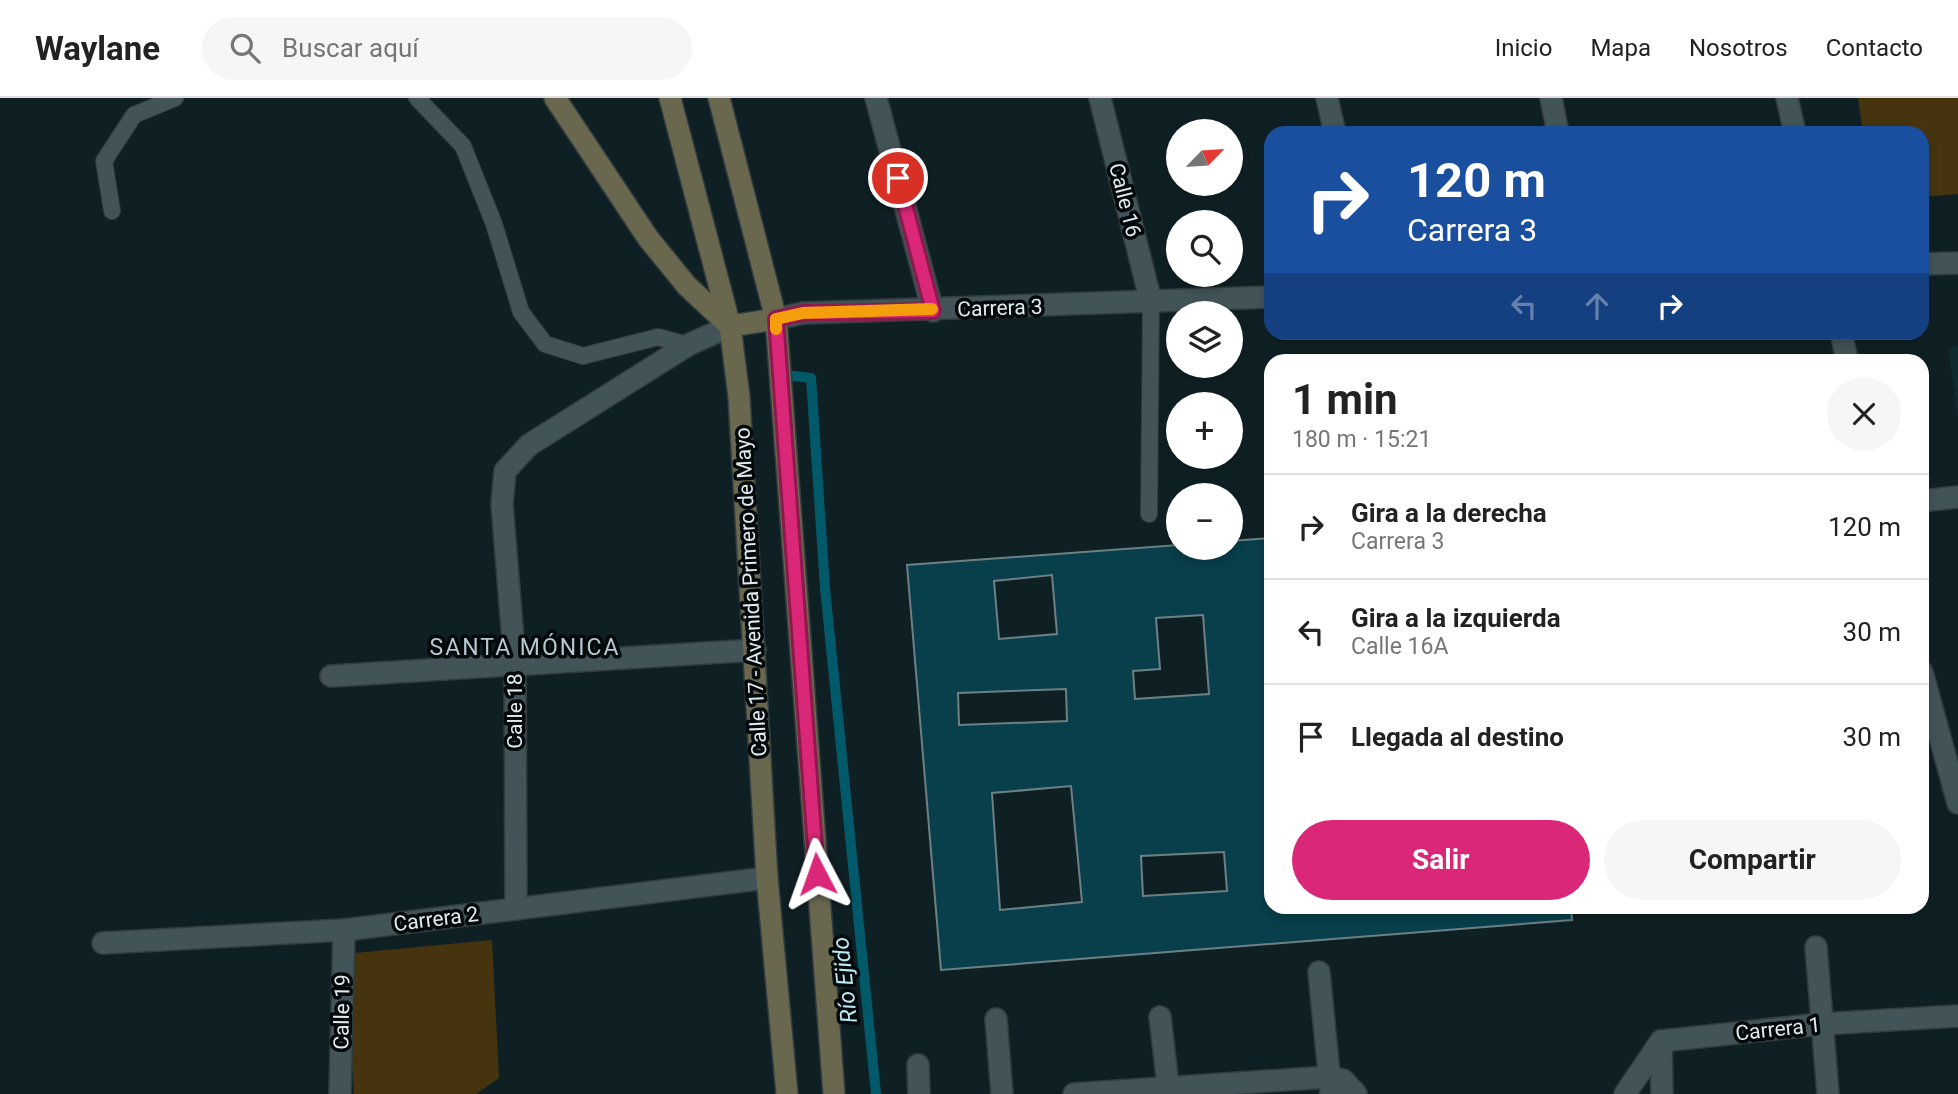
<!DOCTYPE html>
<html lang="es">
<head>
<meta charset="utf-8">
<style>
  :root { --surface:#fff; --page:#f6f6f6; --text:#222; --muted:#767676; --line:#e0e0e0; --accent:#db2777 }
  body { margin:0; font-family:Roboto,sans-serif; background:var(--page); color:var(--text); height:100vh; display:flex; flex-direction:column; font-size:26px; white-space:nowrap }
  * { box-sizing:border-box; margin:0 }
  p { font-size:23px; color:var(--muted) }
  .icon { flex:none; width:38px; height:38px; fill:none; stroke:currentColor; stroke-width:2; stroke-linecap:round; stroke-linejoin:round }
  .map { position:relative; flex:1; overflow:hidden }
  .sheet { position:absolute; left:1264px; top:256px; width:665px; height:560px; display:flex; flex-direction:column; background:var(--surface); border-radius:21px; box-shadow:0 4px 10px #0003 }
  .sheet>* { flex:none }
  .hud { position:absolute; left:1264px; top:28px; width:665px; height:214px; border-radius:21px; box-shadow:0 4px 10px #0003; background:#1a4fa0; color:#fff; overflow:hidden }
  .needle { width:46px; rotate:65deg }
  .controls { position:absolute; left:1166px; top:21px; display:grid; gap:14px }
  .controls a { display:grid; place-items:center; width:77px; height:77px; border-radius:50%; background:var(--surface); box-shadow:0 4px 10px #0003; font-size:35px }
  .pin { position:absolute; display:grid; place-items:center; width:60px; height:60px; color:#fff; margin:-30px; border:4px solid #fff; border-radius:50%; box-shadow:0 2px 7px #0007 }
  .me { position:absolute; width:77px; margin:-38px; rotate:356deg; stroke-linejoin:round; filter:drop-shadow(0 0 5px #0008) }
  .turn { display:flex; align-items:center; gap:24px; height:147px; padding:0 28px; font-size:32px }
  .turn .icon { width:91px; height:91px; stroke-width:2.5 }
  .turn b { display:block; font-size:49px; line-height:60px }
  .lanes { display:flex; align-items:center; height:66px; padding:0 28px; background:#0003; justify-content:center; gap:35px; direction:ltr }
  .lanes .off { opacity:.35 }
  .round { display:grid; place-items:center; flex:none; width:74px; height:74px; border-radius:37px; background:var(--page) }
  .headline { display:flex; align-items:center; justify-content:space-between; height:119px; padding:0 28px }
  h1 { font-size:42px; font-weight:700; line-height:52px }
  .action { display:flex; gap:14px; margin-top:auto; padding:14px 28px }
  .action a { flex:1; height:80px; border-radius:42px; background:var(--accent); color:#fff; font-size:28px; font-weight:700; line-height:80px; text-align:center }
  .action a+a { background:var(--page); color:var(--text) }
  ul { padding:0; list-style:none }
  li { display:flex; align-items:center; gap:21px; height:105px; padding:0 28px; border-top:2px solid var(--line) }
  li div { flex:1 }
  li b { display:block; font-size:26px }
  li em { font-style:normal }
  header { display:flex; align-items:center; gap:42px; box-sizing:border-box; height:98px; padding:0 35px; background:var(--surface); border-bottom:2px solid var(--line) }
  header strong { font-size:33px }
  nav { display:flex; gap:38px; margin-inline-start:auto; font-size:24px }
  .search { width:490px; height:63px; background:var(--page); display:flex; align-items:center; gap:18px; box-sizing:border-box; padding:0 24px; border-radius:38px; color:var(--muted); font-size:26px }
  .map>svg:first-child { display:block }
</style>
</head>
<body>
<header>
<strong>Waylane</strong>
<div class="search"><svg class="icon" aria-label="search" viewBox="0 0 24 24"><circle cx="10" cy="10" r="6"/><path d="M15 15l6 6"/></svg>Buscar aquí</div>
<nav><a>Inicio</a><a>Mapa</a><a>Nosotros</a><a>Contacto</a></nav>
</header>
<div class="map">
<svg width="1958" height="996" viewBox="0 0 1958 996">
  <rect width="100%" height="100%" fill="#0f2024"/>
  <polygon fill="#102a30" points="1958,248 1958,320 1948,249"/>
  <g fill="#46340f">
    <polygon points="1858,0 1958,0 1958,96 1922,99 1922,35 1863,35"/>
    <polygon points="492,842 499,980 476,996 354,996 345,856"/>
  </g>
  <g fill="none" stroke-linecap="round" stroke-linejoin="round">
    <polyline stroke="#02596a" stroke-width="10" points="793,278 811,280 825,490 876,996"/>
  </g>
  <path fill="#083f4b" stroke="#6d8085" stroke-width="2" fill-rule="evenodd" d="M1270 440V489L1265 490 1270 579V808H1571L1572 822 941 872 907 467 1178 447V450H1230V443ZM1052 477 1057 536 999 541 994 483ZM1203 517 1209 596 1135 601 1133 573 1160 571 1156 520ZM1066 591 1067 623 959 627 958 595ZM1071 688 1082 804 1000 812 992 695ZM1224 754 1227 793 1143 798 1141 758Z"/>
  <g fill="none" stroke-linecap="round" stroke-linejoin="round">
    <g stroke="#323b3e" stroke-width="18">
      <g id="lane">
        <polyline points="417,0 463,48 494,126 521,214 545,246 583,258 658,239 688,247"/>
        <polyline points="112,113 104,63 134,17 175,0"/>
        <polyline points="1149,416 1151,204"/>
      </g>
    </g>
    <g stroke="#323b3e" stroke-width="24">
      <g id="street">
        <polyline points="876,0 933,213"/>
        <polyline points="1100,0 1151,204"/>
        <polyline points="1327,0 1335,35"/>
        <polyline points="1551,0 1558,35"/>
        <polyline points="1787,0 1795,35"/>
        <polyline points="1922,166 1958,165"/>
        <polyline points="776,221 803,215 1270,199"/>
        <polyline points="1841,234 1847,262"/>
        <polyline points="1922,403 1958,399"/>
        <polyline points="1922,574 1958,705"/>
        <polyline points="331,578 755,552"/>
        <polyline points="516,811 515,567 502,406 505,373 529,347 688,247 730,228"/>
        <polyline points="103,845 344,832 767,780"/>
        <polyline points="1816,849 1828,996"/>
        <polyline points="1319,874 1331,996"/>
        <polyline points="1160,919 1169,996"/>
        <polyline points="996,921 1002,996"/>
        <polyline points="1661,943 1662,996"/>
        <polyline points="918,967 919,996"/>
        <polyline points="340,996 344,832"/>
        <polyline points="1074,996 1329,979 1343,982 1356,996"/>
        <polyline points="1625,996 1661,943 1821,926 1958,918"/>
      </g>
    </g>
    <g stroke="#323b3e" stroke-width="24">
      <g id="secondary">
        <polyline points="555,0 648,140 687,188 730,228 776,221"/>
        <polyline points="670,0 730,228 739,299 767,780 787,996"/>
        <polyline points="719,0 776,221 834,996"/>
      </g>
    </g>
    <use href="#lane" stroke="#425458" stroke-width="16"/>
    <use href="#street" stroke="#425458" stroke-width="21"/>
    <use href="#secondary" stroke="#69684f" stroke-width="21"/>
  </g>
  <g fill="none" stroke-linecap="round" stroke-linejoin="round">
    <g stroke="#8e194d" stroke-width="18">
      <polyline id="route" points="817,776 776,221 803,215 933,213 898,80"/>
    </g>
    <use href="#route" stroke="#db2777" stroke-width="12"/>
    <polyline stroke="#f59e0b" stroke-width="12" points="776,231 776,221 803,215 932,211"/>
  </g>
  <g text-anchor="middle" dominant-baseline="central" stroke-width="7" stroke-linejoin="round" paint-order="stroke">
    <g font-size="21" fill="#e1ebee" stroke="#03080a">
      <text transform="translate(1125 102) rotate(76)">Calle 16</text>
      <text transform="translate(1000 210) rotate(-2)">Carrera 3</text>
      <text transform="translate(751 494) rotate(-93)">Calle 17 - Avenida Primero de Mayo</text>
      <text transform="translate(515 613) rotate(-90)">Calle 18</text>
      <text transform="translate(436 821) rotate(-7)">Carrera 2</text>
      <text transform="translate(342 914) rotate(-89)">Calle 19</text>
      <text transform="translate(1778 931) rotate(-6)">Carrera 1</text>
    </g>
    <g font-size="23" letter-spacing="2" fill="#b5c9cf" stroke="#03080a">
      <text x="525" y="549">SANTA MÓNICA</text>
    </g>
    <g font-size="23" font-style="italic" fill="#bce9f6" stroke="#03080a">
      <text transform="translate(845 882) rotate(-96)">Río Ejido</text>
    </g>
  </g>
</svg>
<div class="controls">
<a><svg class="needle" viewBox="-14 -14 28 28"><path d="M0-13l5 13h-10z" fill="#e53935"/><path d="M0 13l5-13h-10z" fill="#767676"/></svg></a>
<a><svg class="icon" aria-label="search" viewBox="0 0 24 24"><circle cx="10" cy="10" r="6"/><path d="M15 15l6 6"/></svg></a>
<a><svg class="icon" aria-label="layers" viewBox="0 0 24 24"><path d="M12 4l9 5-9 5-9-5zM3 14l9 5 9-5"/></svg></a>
<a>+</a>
<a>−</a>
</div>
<div class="pin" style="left:898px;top:80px;background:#d93025"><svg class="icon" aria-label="arrive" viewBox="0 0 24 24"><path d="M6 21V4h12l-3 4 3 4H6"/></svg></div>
<svg class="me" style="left:817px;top:776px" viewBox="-20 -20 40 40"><path d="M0-17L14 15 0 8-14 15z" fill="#db2777" stroke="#fff" stroke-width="4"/></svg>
<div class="hud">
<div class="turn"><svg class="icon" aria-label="right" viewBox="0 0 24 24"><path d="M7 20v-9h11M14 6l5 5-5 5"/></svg><div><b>120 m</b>Carrera 3</div></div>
<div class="lanes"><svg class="icon off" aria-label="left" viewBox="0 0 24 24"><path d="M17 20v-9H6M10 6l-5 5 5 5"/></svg><svg class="icon off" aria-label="ahead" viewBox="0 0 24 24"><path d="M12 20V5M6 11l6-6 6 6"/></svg><svg class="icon" aria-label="right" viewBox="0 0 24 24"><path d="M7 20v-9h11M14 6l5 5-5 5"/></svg></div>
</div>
<section class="sheet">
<div class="headline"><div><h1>1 min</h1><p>180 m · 15:21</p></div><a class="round"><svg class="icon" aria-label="close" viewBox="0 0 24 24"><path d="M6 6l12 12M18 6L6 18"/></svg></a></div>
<ul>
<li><svg class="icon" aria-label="right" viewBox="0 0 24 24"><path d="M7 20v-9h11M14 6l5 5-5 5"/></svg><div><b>Gira a la derecha</b><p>Carrera 3</p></div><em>120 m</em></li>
<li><svg class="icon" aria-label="left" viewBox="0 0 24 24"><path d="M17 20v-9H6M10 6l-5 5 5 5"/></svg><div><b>Gira a la izquierda</b><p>Calle 16A</p></div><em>30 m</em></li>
<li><svg class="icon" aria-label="arrive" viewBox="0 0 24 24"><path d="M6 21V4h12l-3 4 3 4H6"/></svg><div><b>Llegada al destino</b></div><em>30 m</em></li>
</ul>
<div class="action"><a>Salir</a><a>Compartir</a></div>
</section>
</div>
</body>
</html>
